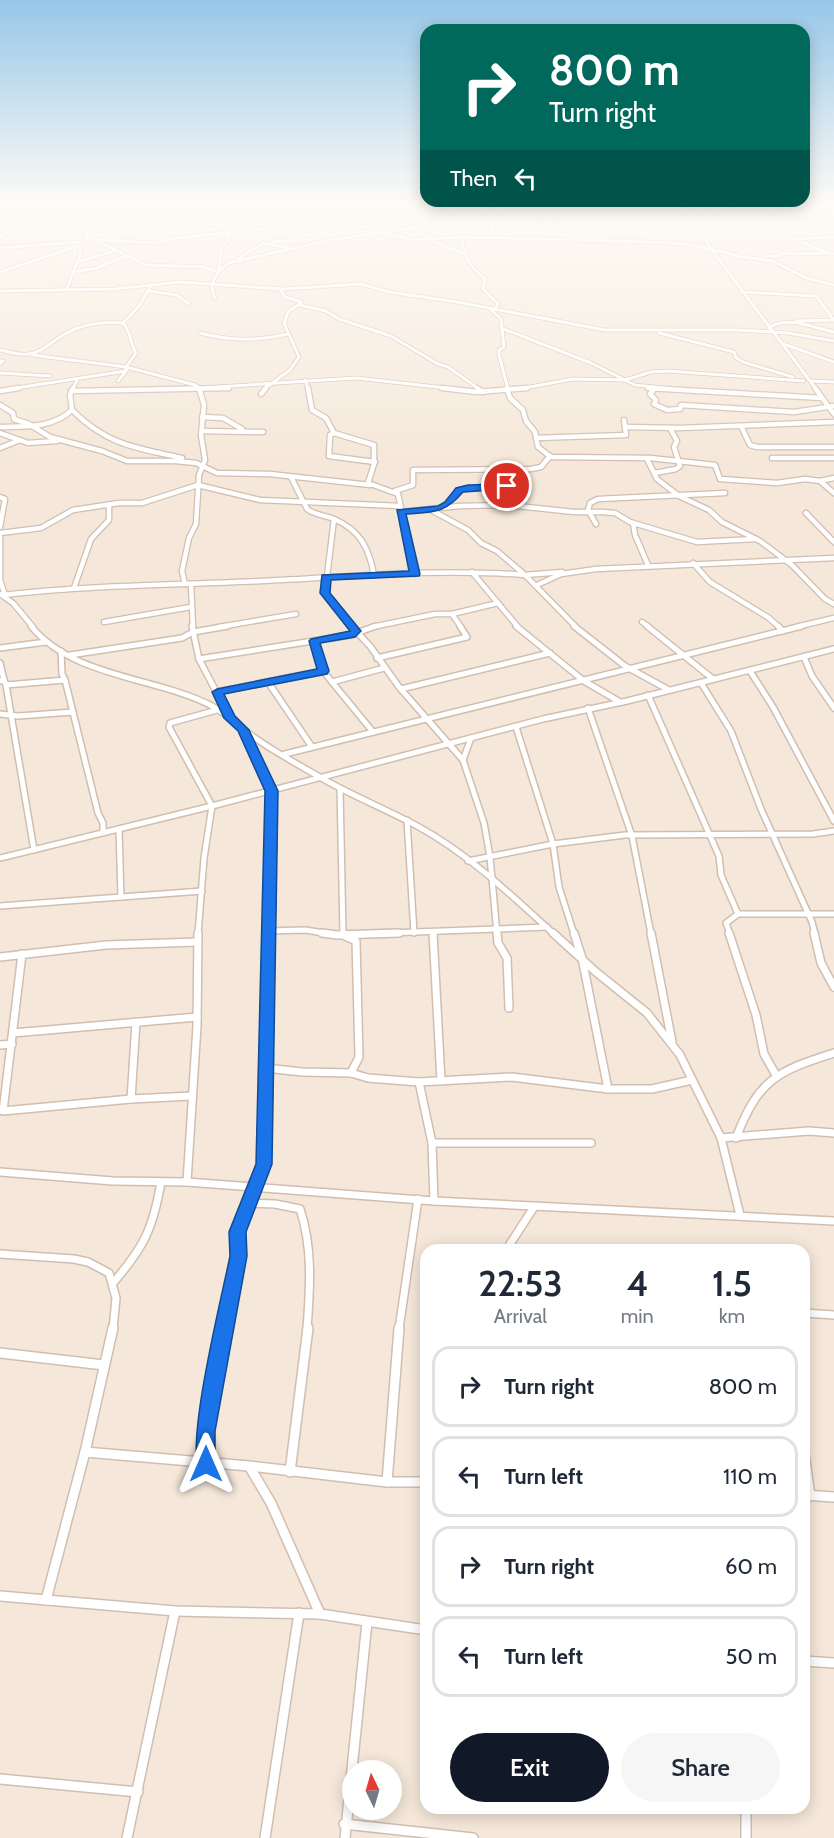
<!DOCTYPE html>
<html lang="en">
<head>
<meta charset="utf-8">
<style>
  :root { --surface:#fff; --page:#f6f6f7; --text:#1f2937; --muted:#747a83; --line:#e0e1e3; --accent:#111827 }
  body { margin:0; font-family:Cabin,sans-serif; background:var(--page); color:var(--text); height:100vh; display:flex; flex-direction:column; font-size:22px; white-space:nowrap }
  * { box-sizing:border-box; margin:0 }
  p { font-size:20px; color:var(--muted) }
  .icon { flex:none; width:33px; height:33px; fill:none; stroke:currentColor; stroke-width:2; stroke-linecap:round; stroke-linejoin:round }
  .map { position:relative; flex:1; overflow:hidden }
  .details { position:absolute; left:420px; top:1244px; width:390px; height:570px; display:flex; flex-direction:column; background:var(--surface); border-radius:18px; box-shadow:0 3px 15px #0003 }
  .details>* { flex:none }
  .guide { position:absolute; left:420px; top:24px; width:390px; height:183px; border-radius:18px; box-shadow:0 3px 15px #0003; background:#00695c; color:#fff; overflow:hidden }
  .needle { width:39px; rotate:355deg }
  .buttons { position:absolute; left:342px; top:1760px; display:grid; gap:12px }
  .buttons a { display:grid; place-items:center; width:60px; height:60px; border-radius:50%; background:var(--surface); box-shadow:0 3px 15px #0003; font-size:30px }
  .pin { position:absolute; display:grid; place-items:center; width:51px; height:51px; color:#fff; margin:-26px; border:3px solid #fff; border-radius:50%; box-shadow:0 2px 6px #0007 }
  .me { position:absolute; width:66px; margin:-33px; rotate:0deg; stroke-linejoin:round; filter:drop-shadow(0 0 4px #0008) }
  .turn { display:flex; align-items:center; gap:21px; height:126px; padding:0 30px; font-size:27px }
  .turn .icon { width:78px; height:78px; stroke-width:2.5 }
  .turn b { display:block; font-size:42px; line-height:51px }
  .then { display:flex; align-items:center; height:57px; padding:0 30px; background:#0003; gap:12px; font-size:22px }
  .eta { display:flex; justify-content:space-evenly; align-items:center; height:102px; text-align:center }
  .eta b { font-size:36px; font-weight:600; line-height:42px }
  .button { display:flex; gap:12px; margin-top:auto; padding:12px 30px }
  .button a { flex:1; height:69px; border-radius:36px; background:var(--accent); color:#fff; font-size:24px; font-weight:600; line-height:69px; text-align:center }
  .button a+a { background:var(--page); color:var(--text) }
  ul { padding:0; list-style:none }
  li { display:flex; align-items:center; gap:18px; height:81px; margin:0 12px 9px; padding:0 18px; border:3px solid var(--line); border-radius:18px }
  li div { flex:1 }
  li b { display:block; font-size:22px }
  li em { font-style:normal }
  .map>svg:first-child { display:block }
</style>
</head>
<body>
<div class="map">
<svg width="834" height="1838" viewBox="0 0 834 1838">
  <rect width="100%" height="100%" fill="#fdf6ec"/>
  <path fill="#f5e8da" fill-rule="evenodd" d="M0 204H834V1838H0ZM426 1250H804V1808H426ZM352 1770H392V1809H352Z"/>
  <g fill="none" stroke-linecap="round" stroke-linejoin="round">
    <g stroke="#d1beb0" stroke-width="4.5">
      <g id="minor-far4">
        <polyline points="0,204 35,205"/>
        <polyline points="35,204 74,224 84,225 89,240"/>
        <polyline points="490,204 496,220 491,226 495,237"/>
        <polyline points="683,204 711,249 816,389"/>
        <polyline points="770,204 778,212 777,220"/>
        <polyline points="209,213 208,218 226,228 229,238 221,250 219,270"/>
        <polyline points="441,214 449,213 447,204"/>
        <polyline points="808,214 834,213"/>
        <polyline points="0,217 10,219 9,224 13,226 76,225"/>
        <path d="M335 219 412 240 462 237C462 253 472 271 485 278L483 289 498 304 494 310"/>
        <polyline points="496,219 702,218 717,209 741,204"/>
        <polyline points="200,232 225,226 242,217 259,216 275,209 274,204"/>
        <polyline points="371,232 394,215 389,204"/>
        <polyline points="0,237 11,230 11,225"/>
        <polyline points="99,242 146,265 204,267 218,272"/>
        <polyline points="272,242 316,239"/>
        <polyline points="0,248 78,242"/>
        <polyline points="711,249 742,257 773,261 806,278 834,285"/>
        <polyline points="828,253 793,239 834,237"/>
        <polyline points="465,254 430,240 418,230 404,223 403,219 412,213 441,214 462,237 651,242 685,244 711,249"/>
        <polyline points="763,256 782,256 781,253 833,254"/>
        <polyline points="239,258 264,243 287,248"/>
        <polyline points="78,262 114,251 114,248"/>
        <polyline points="0,272 69,249 87,239 154,243 178,238 273,228"/>
        <polyline points="73,272 97,268 125,256"/>
        <path d="M151 285 140 305 123 323C131 332 130 343 136 353L126 367 195 385 201 389"/>
        <polyline points="67,289 80,254 81,249 76,245"/>
        <polyline points="0,291 114,289 180,282 283,289 361,284 389,292 457,302 605,330 738,330 788,333 834,341"/>
        <polyline points="149,291 177,295 189,304"/>
        <polyline points="742,292 816,296 834,320"/>
        <path d="M215 298C207 283 217 273 228 263L331 240 495 216"/>
        <polyline points="299,305 326,311 339,319 391,336 438,364 448,367 479,389"/>
        <polyline points="491,310 501,319 504,347 499,350 499,355 508,389"/>
        <polyline points="796,321 833,320"/>
        <polyline points="501,328 591,363 635,385 673,389"/>
        <path d="M769 328C787 315 814 328 834 332"/>
        <path d="M200 333C229 341 259 341 288 334"/>
        <polyline points="659,333 734,352 736,358 743,362 793,377"/>
        <polyline points="784,344 834,362"/>
        <path d="M0 350C9 352 18 355 28 354 41 353 50 343 60 337 80 324 100 321 123 323"/>
        <polyline points="32,355 126,367"/>
        <polyline points="0,361 3,361 0,364"/>
        <polyline points="0,373 50,376"/>
        <polyline points="305,380 308,389"/>
        <polyline points="118,381 126,371"/>
        <polyline points="811,381 834,382"/>
        <polyline points="10,389 126,371 126,367"/>
        <polyline points="73,389 77,380"/>
        <polyline points="186,389 356,378 455,389"/>
        <polyline points="264,389 290,370 299,357 284,323 288,312 302,302 285,297 279,288"/>
        <polyline points="519,389 573,379 625,380 651,372 668,371 804,381"/>
      </g>
    </g>
    <g stroke="#d1beb0" stroke-width="7">
      <g id="minor-far3">
        <polyline points="308,388 312,410 326,418 334,433 374,445 374,464 368,483 398,494 415,574"/>
        <polyline points="442,388 477,392 527,388"/>
        <polyline points="477,388 483,392"/>
        <polyline points="507,388 510,398 523,410 526,421 535,432 538,447 551,457 650,458 715,465 720,479 777,483 805,479 820,481 834,493"/>
        <polyline points="648,388 822,398"/>
        <polyline points="815,388 834,414"/>
        <polyline points="654,389 650,394 656,400 654,404 667,410 680,409 681,405 794,412 834,406"/>
        <polyline points="0,391 19,388"/>
        <polyline points="71,391 229,388"/>
        <polyline points="261,394 266,388"/>
        <polyline points="0,405 13,413 14,419 29,424 50,437 102,451 127,461 176,461 196,463 217,473 270,474 370,485"/>
        <path d="M72 410C107 445 136 448 182 458"/>
        <polyline points="202,417 223,418 242,429"/>
        <polyline points="741,426 750,445 757,447 834,447"/>
        <path d="M0 427C26 426 51 429 72 410L70 395 73 388"/>
        <polyline points="627,427 679,428 834,422"/>
        <polyline points="202,431 263,432"/>
        <polyline points="0,433 28,443 57,441"/>
        <polyline points="334,433 330,435 329,456 375,462"/>
        <polyline points="536,438 626,435 624,420"/>
        <polyline points="0,448 20,440"/>
        <polyline points="772,458 834,458"/>
        <polyline points="647,459 657,479 679,496 709,510 722,522 760,541 792,565 825,599 834,604"/>
        <polyline points="655,473 676,469 680,466 674,447 677,441 670,428"/>
        <path d="M291 477 307 509C315 515 324 515 334 519 360 530 369 548 374 575"/>
        <polyline points="820,481 834,478"/>
        <polyline points="395,491 413,485 413,470 531,469 541,467 550,456"/>
        <polyline points="0,497 5,499 0,527"/>
        <polyline points="443,507 460,490 486,486 508,486"/>
        <polyline points="431,510 468,530 481,543 497,551 525,575 562,572"/>
        <polyline points="400,512 460,506 508,505 574,512 603,512 615,513 630,522 697,542 756,539"/>
        <polyline points="806,513 834,542"/>
        <polyline points="334,519 325,593 352,627"/>
        <polyline points="633,523 635,535 648,565"/>
        <polyline points="596,524 588,510 590,503 598,499 725,493"/>
        <polyline points="0,533 41,528 73,510 119,503 142,503 198,485 260,500 400,506"/>
        <polyline points="0,537 0,580 5,595"/>
        <polyline points="693,563 710,582 769,618 779,627"/>
        <polyline points="472,572 518,627"/>
        <polyline points="185,584 182,571 189,538 196,524 199,475 205,460 201,435 204,405 199,388"/>
        <polyline points="191,584 193,627"/>
        <polyline points="537,585 561,574 596,569 834,558"/>
        <polyline points="74,588 91,539 109,520 109,506"/>
        <polyline points="0,594 13,603 33,627"/>
        <path d="M3 595C89 585 175 585 262 581 350 577 437 568 525 575L576 627"/>
        <polyline points="452,614 461,627"/>
        <polyline points="104,622 191,607"/>
        <polyline points="642,622 649,627"/>
        <polyline points="219,627 296,614"/>
        <polyline points="372,627 435,614 452,614 498,603"/>
        <polyline points="796,627 834,618"/>
      </g>
    </g>
    <g stroke="#d1beb0" stroke-width="8">
      <g id="minor-far2">
        <path d="M31 626C73 678 157 677 212 706 227 714 241 728 255 738 275 752 297 764 318 776 350 795 386 809 419 827 470 855 512 896 554 934"/>
        <polyline points="192,626 199,659 229,716"/>
        <polyline points="351,626 370,646 399,687 463,760 484,823 490,857 497,934"/>
        <polyline points="516,626 584,681 620,702"/>
        <polyline points="574,626 625,666 669,690"/>
        <polyline points="647,626 713,679"/>
        <polyline points="778,626 783,631"/>
        <polyline points="314,641 323,671 373,732"/>
        <polyline points="0,648 46,642"/>
        <polyline points="70,655 182,638 193,632 228,626"/>
        <polyline points="804,657 812,676 834,708"/>
        <polyline points="377,658 467,637 460,626"/>
        <polyline points="199,659 351,635 376,626"/>
        <polyline points="0,663 4,680"/>
        <polyline points="750,671 773,707 834,821"/>
        <polyline points="65,680 98,813 103,823 103,833"/>
        <polyline points="0,681 4,680 6,685 65,680 62,674 61,651"/>
        <polyline points="268,682 312,747"/>
        <polyline points="332,682 384,668"/>
        <polyline points="701,683 731,731 761,809 812,922 815,934"/>
        <polyline points="6,685 34,850"/>
        <polyline points="401,689 550,653"/>
        <polyline points="217,692 323,671"/>
        <polyline points="648,695 719,856 721,875 738,914 726,923 730,934"/>
        <polyline points="588,708 632,836 651,934"/>
        <polyline points="0,714 18,716 73,712"/>
        <polyline points="516,727 553,844 559,887 574,934"/>
        <polyline points="243,730 272,791 269,934"/>
        <polyline points="285,754 802,626"/>
        <polyline points="463,760 471,738"/>
        <polyline points="340,788 343,934"/>
        <polyline points="407,820 414,933"/>
        <polyline points="119,829 121,897"/>
        <polyline points="0,858 212,806 543,719 627,701 834,649"/>
        <polyline points="468,861 553,844 625,835 813,834 834,831"/>
        <polyline points="0,906 202,891"/>
        <polyline points="738,914 834,914"/>
        <polyline points="268,931 305,930 331,934"/>
        <polyline points="198,934 204,858 212,806 169,727 170,723 217,710"/>
        <polyline points="360,934 547,927"/>
      </g>
    </g>
    <g stroke="#d1beb0" stroke-width="10">
      <g id="minor-far1">
        <polyline points="322,933 337,935 399,933"/>
        <polyline points="343,933 343,935 356,941 359,1057 351,1073"/>
        <polyline points="433,933 441,1081"/>
        <polyline points="497,933 498,943 507,958 509,1008"/>
        <polyline points="553,933 596,972 647,1013 680,1055 721,1138 740,1215"/>
        <polyline points="574,933 582,958 608,1089"/>
        <polyline points="651,933 672,1042"/>
        <polyline points="729,933 756,1015 764,1054 776,1075"/>
        <polyline points="814,933 821,963 834,987"/>
        <polyline points="22,954 3,1111 131,1099 192,1096"/>
        <polyline points="0,957 106,945 197,942"/>
        <polyline points="13,1033 197,1017"/>
        <polyline points="0,1045 12,1044"/>
        <polyline points="266,1068 302,1072 351,1073 368,1078 419,1082"/>
        <polyline points="131,1099 136,1022"/>
        <polyline points="721,1138 809,1131 834,1133"/>
        <path d="M736 1138C758 1080 777 1071 834 1053"/>
        <polyline points="432,1143 591,1143"/>
        <polyline points="0,1172 113,1181 187,1182 434,1201 834,1221"/>
        <polyline points="187,1182 197,1026 198,933"/>
        <polyline points="434,1201 432,1143 419,1082 512,1077 608,1089 652,1089 692,1080"/>
        <path d="M249 1203 275 1204 300 1209C313 1248 310 1288 307 1329"/>
        <polyline points="511,1250 510,1244 534,1207"/>
        <polyline points="0,1254 74,1259 88,1262 109,1273 116,1298 113,1329"/>
        <path d="M113 1283C144 1247 153 1229 161 1182"/>
        <polyline points="804,1313 834,1315"/>
        <polyline points="225,1329 239,1256 238,1232 264,1164 269,933"/>
        <polyline points="399,1329 418,1199"/>
      </g>
    </g>
    <g stroke="#d1beb0" stroke-width="12">
      <g id="minor">
        <polyline points="0,1353 104,1365"/>
        <polyline points="85,1452 249,1466 387,1482 426,1482"/>
        <polyline points="804,1453 810,1496"/>
        <polyline points="206,1464 206,1431 225,1328"/>
        <polyline points="249,1466 271,1503 320,1614"/>
        <polyline points="290,1472 308,1328"/>
        <polyline points="387,1482 399,1328"/>
        <polyline points="804,1495 834,1497"/>
        <polyline points="0,1596 175,1611 320,1614 426,1630"/>
        <polyline points="46,1600 85,1452 113,1328"/>
        <polyline points="804,1661 834,1663"/>
        <polyline points="0,1779 138,1792"/>
        <polyline points="746,1808 746,1838"/>
        <polyline points="344,1824 473,1838"/>
        <polyline points="127,1838 175,1611"/>
        <polyline points="265,1838 299,1613"/>
        <polyline points="345,1838 367,1622"/>
      </g>
    </g>
    <use href="#minor-far4" stroke="#fff" stroke-width="3"/>
    <use href="#minor-far3" stroke="#fff" stroke-width="4.5"/>
    <use href="#minor-far2" stroke="#fff" stroke-width="5"/>
    <use href="#minor-far1" stroke="#fff" stroke-width="7"/>
    <use href="#minor" stroke="#fff" stroke-width="9"/>
  </g>
  <linearGradient id="sky" x2="0" y2="1"><stop stop-color="#97c7e8"/><stop offset="0.44" stop-color="#fefbf6"/><stop offset="1" stop-color="#fefbf6" stop-opacity="0"/></linearGradient>
  <rect width="834" height="461" fill="url(#sky)"/>
  <path fill="#1a73e8" stroke="#114b97" stroke-width="1.5" d="M511 484 512 486 507 489 463 492C444 514 433 512 406 514L420 574 419 576 331 580 330 593 361 631 355 637 320 643 329 671 327 674 224 694 235 716 249 730 278 791 272 1164 246 1232 247 1256 215 1431V1464L212 1470 206 1473 199 1470C186 1440 222 1296 230 1256L229 1232 256 1164 265 791 238 731 224 718 212 692 217 689 317 669 309 641 311 639 350 631 320 593 322 575 409 571 397 510 438 506 445 502 456 488 468 485Z"/>
</svg>
<div class="buttons">
<a><svg class="needle" viewBox="-14 -14 28 28"><path d="M0-13l5 13h-10z" fill="#e53935"/><path d="M0 13l5-13h-10z" fill="#747a83"/></svg></a>
</div>
<div class="pin" style="left:507px;top:486px;background:#d93025"><svg class="icon" aria-label="arrive" viewBox="0 0 24 24"><path d="M6 21V4h12l-3 4 3 4H6"/></svg></div>
<svg class="me" style="left:206px;top:1464px" viewBox="-20 -20 40 40"><path d="M0-17L14 15 0 8-14 15z" fill="#1a73e8" stroke="#fff" stroke-width="4"/></svg>
<div class="guide">
<div class="turn"><svg class="icon" aria-label="right" viewBox="0 0 24 24"><path d="M7 20v-9h11M14 6l5 5-5 5"/></svg><div><b>800 m</b>Turn right</div></div>
<div class="then">Then<svg class="icon" aria-label="left" viewBox="0 0 24 24"><path d="M17 20v-9H6M10 6l-5 5 5 5"/></svg></div>
</div>
<section class="details">
<div class="eta">
<div><b>22:53</b><p>Arrival</p></div>
<div><b>4</b><p>min</p></div>
<div><b>1.5</b><p>km</p></div>
</div>
<ul>
<li><svg class="icon" aria-label="right" viewBox="0 0 24 24"><path d="M7 20v-9h11M14 6l5 5-5 5"/></svg><div><b>Turn right</b></div><em>800 m</em></li>
<li><svg class="icon" aria-label="left" viewBox="0 0 24 24"><path d="M17 20v-9H6M10 6l-5 5 5 5"/></svg><div><b>Turn left</b></div><em>110 m</em></li>
<li><svg class="icon" aria-label="right" viewBox="0 0 24 24"><path d="M7 20v-9h11M14 6l5 5-5 5"/></svg><div><b>Turn right</b></div><em>60 m</em></li>
<li><svg class="icon" aria-label="left" viewBox="0 0 24 24"><path d="M17 20v-9H6M10 6l-5 5 5 5"/></svg><div><b>Turn left</b></div><em>50 m</em></li>
</ul>
<div class="button"><a>Exit</a><a>Share</a></div>
</section>
</div>
</body>
</html>
